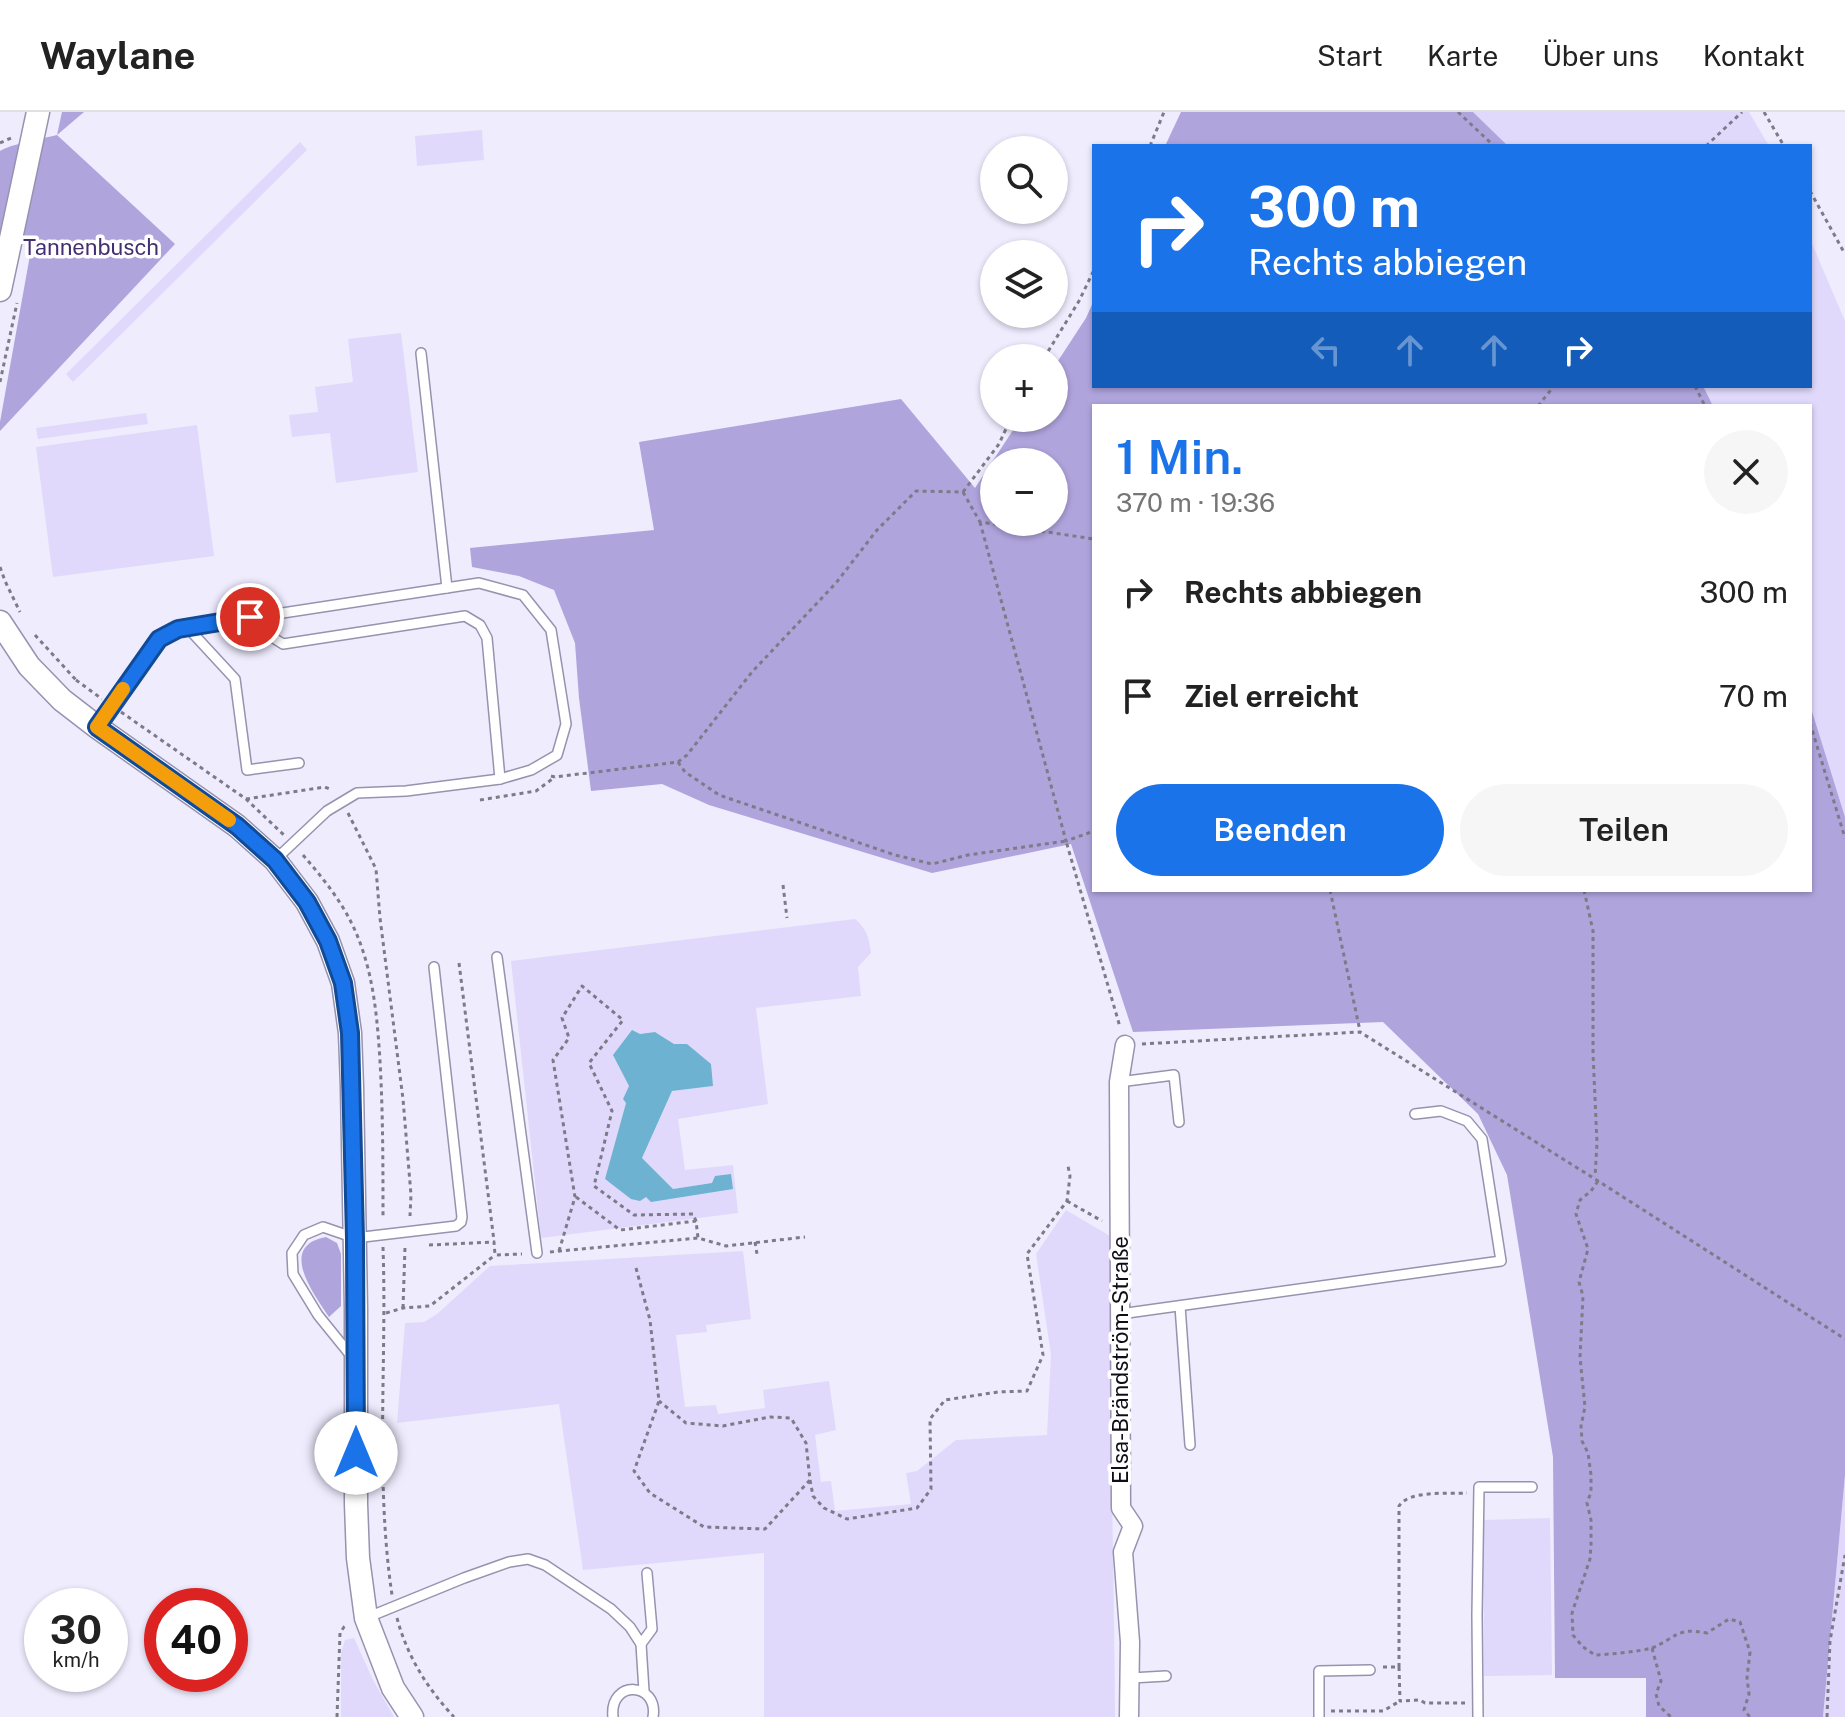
<!DOCTYPE html>
<html lang="de">
<head>
<meta charset="utf-8">
<style>
  :root { --surface:#fff; --page:#f6f6f6; --text:#222; --muted:#767676; --line:#e0e0e0; --accent:#1a73e8 }
  body { margin:0; font-family:"Public Sans",sans-serif; background:var(--page); color:var(--text); height:100vh; display:flex; flex-direction:column; font-size:30px; white-space:nowrap }
  * { box-sizing:border-box; margin:0 }
  p { font-size:26px; color:var(--muted) }
  .icon { flex:none; width:44px; height:44px; fill:none; stroke:currentColor; stroke-width:2; stroke-linecap:round; stroke-linejoin:round }
  .map { position:relative; flex:1; overflow:hidden }
  .details { position:absolute; left:1092px; top:292px; width:720px; height:488px; display:flex; flex-direction:column; background:var(--surface); border-radius:0px; box-shadow:0 2px 6px #0004 }
  .details>* { flex:none }
  .banner { position:absolute; left:1092px; top:32px; width:720px; height:244px; border-radius:0px; box-shadow:0 2px 6px #0004; background:#1a73e8; color:#fff; overflow:hidden }
  .controls { position:absolute; left:980px; top:24px; display:grid; gap:16px }
  .controls a { display:grid; place-items:center; width:88px; height:88px; border-radius:50%; background:var(--surface); box-shadow:0 2px 6px #0004; font-size:40px }
  .speed { position:absolute; left:24px; top:1476px; display:flex; gap:16px; font-size:40px; font-weight:700; text-align:center }
  .speed>* { display:grid; place-content:center; width:104px; height:104px; border-radius:50%; background:var(--surface); box-shadow:0 2px 6px #0004; line-height:1 }
  .speed small { font-size:20px; font-weight:400 }
  .speed .limit { border:12px solid #d22; background:#fff; color:#111 }
  .pin { position:absolute; display:grid; place-items:center; width:68px; height:68px; color:#fff; margin:-34px; border:4px solid #fff; border-radius:50%; box-shadow:0 2px 8px #0007 }
  .me { position:absolute; width:88px; margin:-44px; rotate:0deg; stroke-linejoin:round; filter:drop-shadow(0 0 6px #0008) }
  .turn { display:flex; align-items:center; gap:28px; height:168px; padding:0 24px; font-size:36px }
  .turn .icon { width:104px; height:104px; stroke-width:2.5 }
  .turn b { display:block; font-size:56px; line-height:68px }
  .lanes { display:flex; align-items:center; height:76px; padding:0 24px; background:#0003; justify-content:center; gap:40px; direction:ltr }
  .lanes .off { opacity:.35 }
  .round { display:grid; place-items:center; flex:none; width:84px; height:84px; border-radius:42px; background:var(--page) }
  .head { display:flex; align-items:center; justify-content:space-between; height:136px; padding:0 24px }
  h1 { font-size:48px; font-weight:600; line-height:60px; color:var(--accent) }
  .action { display:flex; gap:16px; margin-top:auto; padding:16px 24px }
  .action a { flex:1; height:92px; border-radius:48px; background:var(--accent); color:#fff; font-size:32px; font-weight:600; line-height:92px; text-align:center }
  .action a+a { background:var(--page); color:var(--text) }
  ul { padding:0; list-style:none }
  li { display:flex; align-items:center; gap:24px; height:104px; padding:0 24px }
  li div { flex:1 }
  li b { display:block; font-size:30px }
  li em { font-style:normal }
  header { display:flex; align-items:center; gap:48px; box-sizing:border-box; height:112px; padding:0 40px; background:var(--surface); border-bottom:2px solid var(--line) }
  header strong { font-size:38px }
  nav { display:flex; gap:44px; margin-inline-start:auto; font-size:28px }
  .map>svg:first-child { display:block }
</style>
</head>
<body>
<header>
<strong>Waylane</strong>
<nav><a>Start</a><a>Karte</a><a>Über uns</a><a>Kontakt</a></nav>
</header>
<div class="map">
<svg width="1845" height="1605" viewBox="0 0 1845 1605">
  <rect width="100%" height="100%" fill="#efecfe"/>
  <g fill="#e0d9fb" fill-rule="evenodd">
    <polygon points="1473,0 1749,0 1769,34 1508,34"/>
    <polygon points="482,18 484,48 417,54 415,24"/>
    <polygon points="300,30 307,38 73,270 66,262"/>
    <polygon points="1810,127 1845,209 1845,705 1810,593 1810,294 1713,294 1703,274 1810,274"/>
    <polygon points="401,221 418,360 336,371 330,321 292,325 289,303 318,300 315,275 353,270 348,227"/>
    <polygon points="146,301 148,312 38,327 36,316"/>
    <polygon points="197,313 214,444 53,465 36,335"/>
    <path d="M855 807C867 817 869 826 871 841L858 855 861 884 756 896 768 992 678 1007 685 1058 733 1053 738 1101 541 1126 511 849ZM655 920 674 932H687L713 974 672 979 642 1046 673 1077 713 1071 643 1085 605 1068 626 991 623 987 629 974 640 922Z"/>
    <path d="M1066 1098 1110 1124C1109 1285 1114 1445 1115 1605H764V1441L583 1458 559 1292 397 1311 405 1211 424 1210 437 1202 490 1154 743 1139 751 1207 706 1213 707 1220 676 1223 685 1295 716 1293 718 1302 765 1296 763 1278 829 1269 836 1318 815 1323 821 1370 831 1369 835 1399 911 1392 906 1361 917 1359 956 1328 1047 1323 1051 1243 1036 1142Z"/>
    <polygon points="1845,1363 1845,1605 1823,1605"/>
    <polygon points="1550,1406 1552,1563 1484,1564 1483,1408"/>
    <polygon points="354,1526 373,1568 394,1605 341,1605 341,1541 345,1528"/>
  </g>
  <g fill="#b0a4dd" fill-rule="evenodd">
    <path d="M62 0H84L57 23 175 132 0 319V310L32 132 3 134 0 144V39C11 32 42 27 57 23Z"/>
    <polygon points="1181,0 1473,0 1508,34 1165,34"/>
    <path d="M1094 188V274H1703L1713 294H1094V778H1810V593L1845 705V1363L1823 1605H1646V1566H1555L1553 1345 1507 1063 1478 1002 1383 910 1133 920 1071 732 932 761 709 693 662 672 591 679 579 586 575 531 554 478 519 464 472 455 470 436 654 418 639 330 901 287 975 376 1021 306H1054V255L1086 206ZM1054 350V410H994V350Z"/>
    <path d="M326 1125 337 1131 341 1142V1194L329 1205C314 1182 277 1134 326 1125Z"/>
  </g>
  <polygon fill="#6db2d0" points="632,918 640,922 655,920 674,932 687,932 711,952 713,974 672,979 642,1046 673,1077 712,1071 715,1064 731,1062 733,1077 651,1090 646,1085 640,1089 631,1087 605,1067 626,991 623,987 629,974 613,943"/>
  <g fill="none" stroke-linecap="round" stroke-linejoin="round">
    <g stroke="#9792ae" stroke-width="12">
      <g id="service">
        <polyline points="421,241 447,476"/>
        <polyline points="250,505 264,520 283,532 465,504 480,513 487,526 500,667"/>
        <polyline points="187,515 235,567 247,658 299,651"/>
        <polyline points="97,615 145,544 159,527 178,517 479,471 523,483 551,518 566,612 557,643 531,658 500,667 406,679 357,681 327,699 275,748"/>
        <polyline points="497,845 537,1141"/>
        <polyline points="1119,970 1174,963 1179,1010"/>
        <polyline points="1180,1194 1190,1333"/>
        <polyline points="1120,1202 1501,1149 1482,1027 1467,1009 1441,999 1415,1002"/>
        <polyline points="352,1245 318,1203 293,1162 292,1141 304,1123 323,1115 355,1126 456,1114 461,1110 462,1105 434,855"/>
        <polyline points="366,1506 464,1466 509,1450 528,1447 545,1453 611,1497 630,1515 641,1532 644,1579"/>
        <polyline points="641,1532 652,1517 647,1461"/>
        <polyline points="1131,1566 1166,1564"/>
        <path d="M613 1605C609 1567 659 1570 653 1605"/>
        <polyline points="1319,1605 1319,1559 1370,1558"/>
        <polyline points="1478,1605 1477,1503 1479,1375 1532,1375"/>
      </g>
    </g>
    <g stroke="#9792ae" stroke-width="21">
      <polyline id="minor" points="1125,933 1119,970 1121,1396 1133,1414 1123,1440 1130,1530 1129,1605"/>
    </g>
    <g stroke="#9792ae" stroke-width="25">
      <g id="tertiary">
        <polyline points="0,178 38,0"/>
        <polyline points="0,510 29,554 62,588 97,615 237,714 275,748 307,790 328,829 343,871 350,921 352,975 356,1197 356,1392 358,1446 366,1506 393,1576 412,1605"/>
      </g>
    </g>
    <g stroke="#7e7b89" stroke-width="3" stroke-dasharray="4 4" stroke-linecap="butt">
      <polyline points="1458,0 1494,34"/>
      <polyline points="1764,0 1784,34"/>
      <polyline points="0,31 11,26"/>
      <polyline points="1150,34 1164,0"/>
      <polyline points="1706,34 1742,0"/>
      <polyline points="1810,79 1845,142"/>
      <polyline points="1044,246 1079,189 1094,158"/>
      <polyline points="0,270 17,191"/>
      <polyline points="1695,274 1705,294"/>
      <polyline points="1538,294 1554,274"/>
      <polyline points="963,380 980,410 1094,427"/>
      <polyline points="963,380 999,332 1011,306"/>
      <polyline points="980,410 1066,729 1094,719"/>
      <polyline points="0,455 5,469 20,500"/>
      <polyline points="35,523 76,568"/>
      <polyline points="76,568 102,587"/>
      <polyline points="121,600 246,687 284,723"/>
      <polyline points="1810,611 1845,726"/>
      <polyline points="678,650 685,660 719,683 895,743 932,752 968,743 1066,729 1120,915"/>
      <polyline points="551,664 555,665 678,650 687,643 752,560 836,471 877,418 916,379 963,380"/>
      <polyline points="246,687 325,675 332,678"/>
      <polyline points="480,688 536,679 555,665"/>
      <polyline points="348,701 376,757 380,806 403,987 411,1083 410,1104"/>
      <path d="M303 743C321 764 340 787 352 812 373 855 377 902 380 949 383 1002 383 1054 383 1107"/>
      <polyline points="783,773 787,806"/>
      <polyline points="1330,778 1360,919"/>
      <polyline points="1584,778 1593,819 1593,941 1597,1031 1595,1065"/>
      <polyline points="459,851 494,1129"/>
      <polyline points="1142,932 1360,920 1595,1067 1845,1227"/>
      <path d="M1598 1069 1591 1079 1580 1088 1576 1102 1588 1137 1579 1170 1583 1184 1580 1245 1585 1295 1581 1314 1582 1329 1588 1341 1591 1363V1380L1587 1391 1591 1408V1433L1590 1447 1572 1501 1573 1523 1583 1535 1595 1543C1613 1542 1636 1540 1652 1536L1661 1569 1656 1582 1659 1594 1671 1605"/>
      <polyline points="576,1085 620,1118 696,1109"/>
      <polyline points="1067,1089 1102,1109"/>
      <polyline points="755,1130 757,1142"/>
      <polyline points="429,1133 494,1130 495,1143 522,1142"/>
      <path d="M383 1135C387 1250 375 1368 392 1483"/>
      <polyline points="559,1139 575,1085 553,948 569,926 562,906 582,874 623,908 589,951 612,999 594,1074 634,1103 693,1102 696,1109 698,1126"/>
      <polyline points="550,1140 698,1126 726,1134 805,1125"/>
      <polyline points="636,1156 650,1208 659,1289 634,1359 650,1381 704,1415 765,1417 810,1368 806,1331 791,1306 770,1305 723,1314 686,1311 659,1289"/>
      <polyline points="403,1196 405,1135"/>
      <polyline points="386,1201 403,1196 430,1194 495,1143"/>
      <polyline points="810,1368 813,1384 824,1396 847,1407 917,1396 931,1377 930,1307 945,1288 998,1280 1027,1279 1043,1243 1027,1142 1067,1089 1070,1064 1068,1054"/>
      <path d="M397 1506C407 1544 427 1576 454 1605"/>
      <path d="M1652 1536C1678 1525 1676 1515 1707 1521L1729 1507 1740 1510 1750 1540 1747 1566 1749 1582 1744 1598 1750 1605"/>
      <path d="M1383 1555H1399V1394C1409 1378 1448 1382 1467 1381"/>
      <polyline points="1399,1555 1400,1589 1420,1588 1425,1591 1465,1591"/>
      <polyline points="1331,1599 1383,1599 1400,1589"/>
      <polyline points="337,1605 340,1521 344,1515 347,1513"/>
      <polyline points="1827,1605 1830,1529 1845,1443"/>
    </g>
    <use href="#service" stroke="#fff" stroke-width="9"/>
    <use href="#minor" stroke="#fff" stroke-width="18"/>
    <use href="#tertiary" stroke="#fff" stroke-width="22"/>
  </g>
  <g fill="none" stroke-linecap="round" stroke-linejoin="round">
    <g stroke="#114b97" stroke-width="20">
      <polyline id="route" points="250,505 178,517 159,527 97,615 237,714 275,748 307,790 328,829 343,871 350,921 355,1126 356,1341"/>
    </g>
    <use href="#route" stroke="#1a73e8" stroke-width="14"/>
    <polyline stroke="#f59e0b" stroke-width="14" points="123,577 97,615 229,708"/>
  </g>
  <g text-anchor="middle" dominant-baseline="central" stroke-width="7" stroke-linejoin="round" paint-order="stroke">
    <g font-size="22" fill="#432e72" stroke="#fff">
      <text x="91" y="135">Tannenbusch</text>
    </g>
    <g font-size="22" fill="#0f0d17" stroke="#fff">
      <text transform="translate(1120 1248) rotate(-90)">Elsa-Brändström-Straße</text>
    </g>
  </g>
</svg>
<div class="controls">
<a><svg class="icon" aria-label="search" viewBox="0 0 24 24"><circle cx="10" cy="10" r="6"/><path d="M15 15l6 6"/></svg></a>
<a><svg class="icon" aria-label="layers" viewBox="0 0 24 24"><path d="M12 4l9 5-9 5-9-5zM3 14l9 5 9-5"/></svg></a>
<a>+</a>
<a>−</a>
</div>
<div class="speed"><div>30<small>km/h</small></div><div class="limit">40</div></div>
<div class="pin" style="left:250px;top:505px;background:#d93025"><svg class="icon" aria-label="arrive" viewBox="0 0 24 24"><path d="M6 21V4h12l-3 4 3 4H6"/></svg></div>
<svg class="me" style="left:356px;top:1341px" viewBox="-20 -20 40 40"><circle r="19" fill="#fff"/><path d="M0-13L10 11 0 6-10 11z" fill="#1a73e8"/></svg>
<div class="banner">
<div class="turn"><svg class="icon" aria-label="right" viewBox="0 0 24 24"><path d="M7 20v-9h11M14 6l5 5-5 5"/></svg><div><b>300 m</b>Rechts abbiegen</div></div>
<div class="lanes"><svg class="icon off" aria-label="left" viewBox="0 0 24 24"><path d="M17 20v-9H6M10 6l-5 5 5 5"/></svg><svg class="icon off" aria-label="ahead" viewBox="0 0 24 24"><path d="M12 20V5M6 11l6-6 6 6"/></svg><svg class="icon off" aria-label="ahead" viewBox="0 0 24 24"><path d="M12 20V5M6 11l6-6 6 6"/></svg><svg class="icon" aria-label="right" viewBox="0 0 24 24"><path d="M7 20v-9h11M14 6l5 5-5 5"/></svg></div>
</div>
<section class="details">
<div class="head"><div><h1>1 Min.</h1><p>370 m · 19:36</p></div><a class="round"><svg class="icon" aria-label="close" viewBox="0 0 24 24"><path d="M6 6l12 12M18 6L6 18"/></svg></a></div>
<ul>
<li><svg class="icon" aria-label="right" viewBox="0 0 24 24"><path d="M7 20v-9h11M14 6l5 5-5 5"/></svg><div><b>Rechts abbiegen</b></div><em>300 m</em></li>
<li><svg class="icon" aria-label="arrive" viewBox="0 0 24 24"><path d="M6 21V4h12l-3 4 3 4H6"/></svg><div><b>Ziel erreicht</b></div><em>70 m</em></li>
</ul>
<div class="action"><a>Beenden</a><a>Teilen</a></div>
</section>
</div>
</body>
</html>
